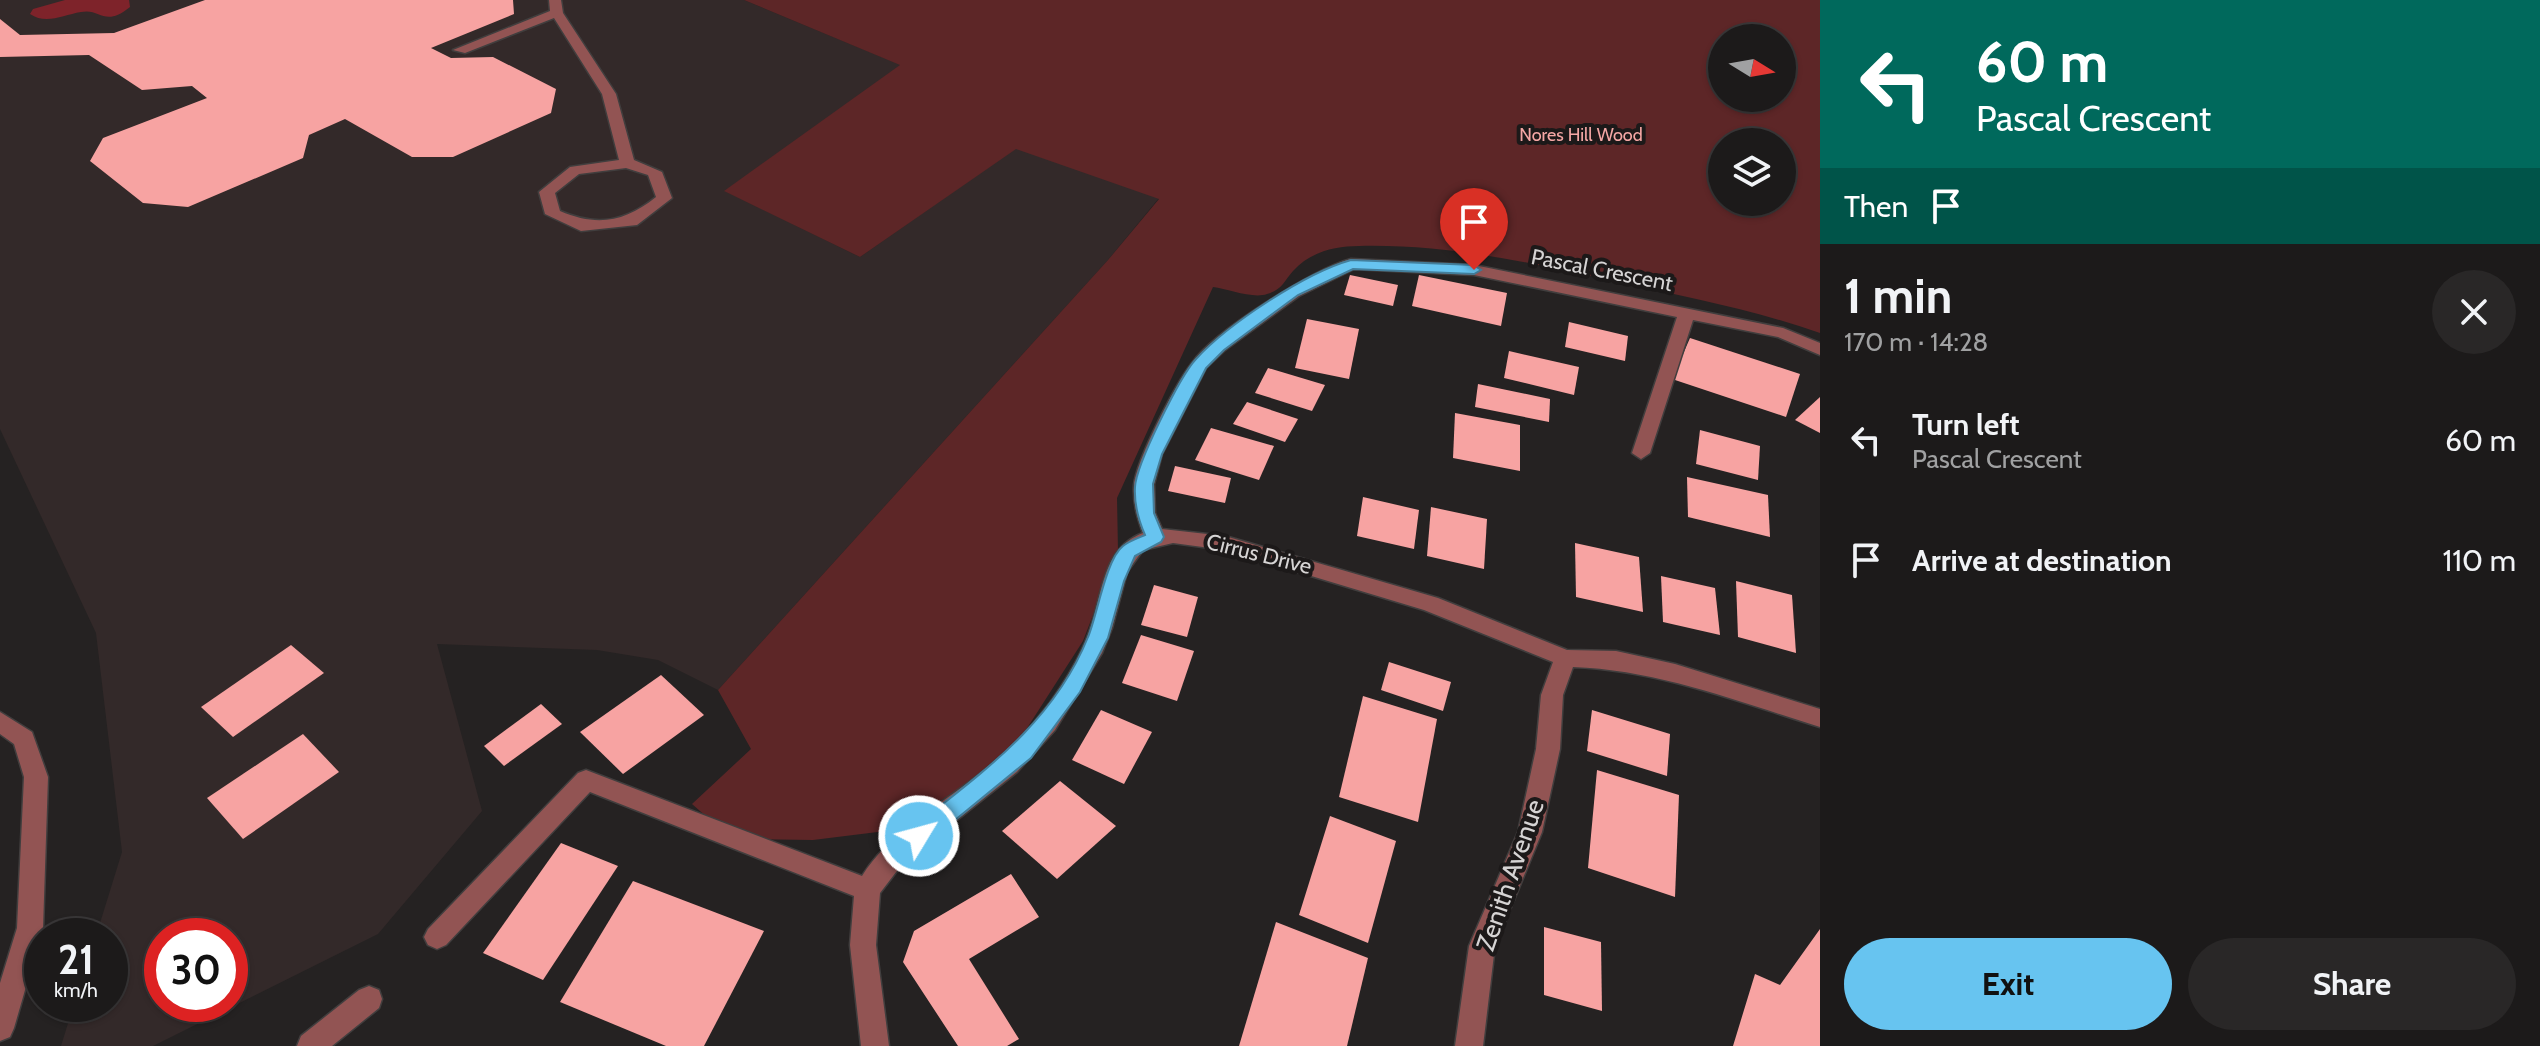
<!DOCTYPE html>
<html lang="en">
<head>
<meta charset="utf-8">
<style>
  :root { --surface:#1c1a1a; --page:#292727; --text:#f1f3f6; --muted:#a0a1a2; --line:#3a3839; --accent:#67c4f0 }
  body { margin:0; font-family:Cabin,sans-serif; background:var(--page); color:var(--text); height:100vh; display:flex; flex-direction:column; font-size:30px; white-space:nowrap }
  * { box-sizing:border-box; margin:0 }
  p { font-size:26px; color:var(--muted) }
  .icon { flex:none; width:44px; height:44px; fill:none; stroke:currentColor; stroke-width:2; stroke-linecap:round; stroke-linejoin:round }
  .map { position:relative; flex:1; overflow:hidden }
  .side { display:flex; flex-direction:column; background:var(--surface); width:720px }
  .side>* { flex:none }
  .hud { background:#00695c; color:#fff; overflow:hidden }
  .needle { width:52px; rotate:101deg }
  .fabs { position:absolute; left:1708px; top:24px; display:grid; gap:16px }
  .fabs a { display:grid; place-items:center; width:88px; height:88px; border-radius:50%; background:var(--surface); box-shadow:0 2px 6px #0004,0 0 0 2px var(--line); font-size:40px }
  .speed { position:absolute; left:24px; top:918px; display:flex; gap:16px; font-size:40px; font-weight:700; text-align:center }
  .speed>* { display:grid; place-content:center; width:104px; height:104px; border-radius:50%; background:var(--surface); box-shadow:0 2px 6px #0004,0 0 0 2px var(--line); line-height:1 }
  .speed small { font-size:20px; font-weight:400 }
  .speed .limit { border:12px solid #d22; background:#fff; color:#111 }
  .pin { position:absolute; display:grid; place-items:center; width:68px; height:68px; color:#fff; margin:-82px -34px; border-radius:50% 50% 50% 0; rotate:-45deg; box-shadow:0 0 8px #0007 }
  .pin .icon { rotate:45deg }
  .me { position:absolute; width:88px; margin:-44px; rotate:53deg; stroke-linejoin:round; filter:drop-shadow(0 0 6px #0008) }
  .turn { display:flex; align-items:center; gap:28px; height:168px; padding:0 24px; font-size:36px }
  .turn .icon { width:104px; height:104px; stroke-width:2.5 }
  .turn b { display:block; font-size:56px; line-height:68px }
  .then { display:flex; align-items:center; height:76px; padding:0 24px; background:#0003; gap:16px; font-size:30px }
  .round { display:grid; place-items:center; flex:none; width:84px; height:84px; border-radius:42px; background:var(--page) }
  .summary { display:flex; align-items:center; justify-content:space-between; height:136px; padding:0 24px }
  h1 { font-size:48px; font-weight:700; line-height:60px }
  .cta { display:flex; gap:16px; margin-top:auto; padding:16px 24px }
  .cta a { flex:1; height:92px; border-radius:48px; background:var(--accent); color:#111; font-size:32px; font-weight:700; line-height:92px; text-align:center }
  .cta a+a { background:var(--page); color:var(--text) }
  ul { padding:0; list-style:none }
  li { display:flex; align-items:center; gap:24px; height:120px; padding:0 24px }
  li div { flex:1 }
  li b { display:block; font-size:30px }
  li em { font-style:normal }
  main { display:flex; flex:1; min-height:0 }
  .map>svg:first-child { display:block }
</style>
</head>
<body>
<main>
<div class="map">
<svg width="1820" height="1046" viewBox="0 0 1820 1046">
  <rect width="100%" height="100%" fill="#252222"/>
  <path fill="#332929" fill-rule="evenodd" d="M0 0H744L901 65 725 191 860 257 1016 148 1159 198 1108 260 718 690 658 660 597 650 437 644 482 811 378 934 153 1046H61L74 1004H110V936H96L122 852 96 633 0 429ZM162 936H230V1004H162Z"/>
  <path fill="#5d2627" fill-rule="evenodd" d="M744 0H1820V333C1755 310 1686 297 1619 282 1533 263 1448 244 1359 246 1335 246 1310 252 1293 271 1284 281 1282 290 1267 294 1253 299 1228 289 1213 287L1117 498 1118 550 1083 641 1022 736 918 827 813 840 732 839 692 804 751 749 718 690 1108 260 1159 199 1016 149 860 257 724 191 900 65ZM1722 38H1782V98H1722ZM1722 142H1782V202H1722Z"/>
  <path fill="#7e232a" d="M65 0H129L130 7C104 28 101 8 81 12 63 15 46 25 30 14L33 9Z"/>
  <g fill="#f7a3a2">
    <polygon points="205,0 513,0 514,14 431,48 451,58 493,57 556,89 551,113 453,157 412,157 345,119 309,135 303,158 188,207 143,203 90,161 103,138 207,98 192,86 142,90 89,55 0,57 0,19 20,35 114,33"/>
    <polygon points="1350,275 1398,285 1393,306 1344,295"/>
    <polygon points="1419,275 1507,293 1501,326 1412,306"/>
    <polygon points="1307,319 1359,329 1349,379 1295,368"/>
    <polygon points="1569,322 1628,336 1625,361 1565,347"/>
    <polygon points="1690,338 1800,374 1786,417 1672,379"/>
    <polygon points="1509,351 1579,367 1574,395 1504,378"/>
    <polygon points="1268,368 1325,385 1312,411 1255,393"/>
    <polygon points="1478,384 1550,399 1549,422 1475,407"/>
    <polygon points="1820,397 1820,433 1795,420"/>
    <polygon points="1247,402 1298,419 1285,442 1233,424"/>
    <polygon points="1455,413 1520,425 1520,471 1453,458"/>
    <polygon points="1211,428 1274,446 1259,480 1195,460"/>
    <polygon points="1700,430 1760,446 1758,480 1696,464"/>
    <polygon points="1175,466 1231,478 1225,503 1168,491"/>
    <polygon points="1687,477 1768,495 1770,537 1688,517"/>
    <polygon points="1363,497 1419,510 1414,549 1357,536"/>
    <polygon points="1431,507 1487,519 1484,569 1427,556"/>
    <polygon points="1575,543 1639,557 1643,612 1576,597"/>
    <polygon points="1661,576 1715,588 1720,635 1663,622"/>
    <polygon points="1736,581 1792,595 1796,653 1738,637"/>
    <polygon points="1154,585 1198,597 1187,637 1141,625"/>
    <polygon points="1141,635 1194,651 1177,701 1122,683"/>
    <polygon points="291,645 324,673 233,737 201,707"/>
    <polygon points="1389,662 1451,682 1443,711 1381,690"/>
    <polygon points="661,675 704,715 623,774 580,732"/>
    <polygon points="1363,696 1437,719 1418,822 1339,797"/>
    <polygon points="541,704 562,724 504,766 484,746"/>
    <polygon points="1101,710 1152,732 1124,784 1072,760"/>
    <polygon points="1592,710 1670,734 1667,776 1587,751"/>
    <polygon points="303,734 339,772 243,839 207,798"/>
    <polygon points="1597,770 1679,795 1675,897 1588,868"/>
    <polygon points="1060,781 1116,826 1057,879 1002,831"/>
    <polygon points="1330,816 1396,841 1368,943 1299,915"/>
    <polygon points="561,843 618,866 543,980 483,953"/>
    <polygon points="1011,874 1039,917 969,959 1019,1039 1007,1046 958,1046 903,962 914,931"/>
    <polygon points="633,881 764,931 704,1046 666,1046 560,1002"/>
    <polygon points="1276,922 1368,958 1347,1046 1239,1046"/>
    <polygon points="1544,927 1601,942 1602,1011 1544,995"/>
    <polygon points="1820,929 1820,1046 1733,1046 1755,974 1780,985"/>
  </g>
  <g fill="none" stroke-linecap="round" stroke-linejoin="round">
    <g stroke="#413e3e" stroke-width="3">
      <g id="minor">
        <path d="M549 0H561L563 13 616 94 634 160 662 172 672 198 637 225 581 231 545 214 539 192 570 167 619 160 602 94 554 18 465 53 453 50 550 11ZM626 168 648 175 656 197C625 222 597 227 560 211L555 193 579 174Z"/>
        <path d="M1351 259 1474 265 1783 328 1820 343V355L1778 337 1693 320 1650 453 1641 459 1632 453 1677 317 1474 275 1354 269 1299 296 1225 350 1206 368 1162 454 1154 484 1155 513 1162 529 1225 536 1438 598 1567 650 1616 651 1675 664 1820 709V727C1739 702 1659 670 1573 667L1563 695 1560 749 1542 832 1495 946 1483 1046H1455L1469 946 1518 832 1536 749 1541 695 1553 662 1424 610 1225 550 1173 543 1143 550 1127 572 1112 628 1102 653 1055 730 1017 772 903 863 880 893 876 945 889 1046H861L850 945 854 896 590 792 446 945 437 949 428 945 424 937 428 929 578 773 586 770 862 876C888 834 938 806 976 777 1004 756 1028 732 1049 704 1064 683 1079 660 1088 635 1103 598 1100 549 1143 533 1137 517 1133 503 1134 485 1137 459 1175 385 1192 363 1214 332 1313 269 1351 259Z"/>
        <polygon points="0,712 32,732 48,777 43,928 14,1028 10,1037 0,1041 0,983 17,928 24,777 14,744 0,734"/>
        <polygon points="369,986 379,990 382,999 379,1008 332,1046 297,1046 301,1036 359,990"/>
      </g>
    </g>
    <use href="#minor" fill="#925453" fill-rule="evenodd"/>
  </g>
  <path fill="#67c4f0" stroke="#437f9c" stroke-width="2" d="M1351 260 1474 265 1481 270 1474 274 1353 269 1298 295 1224 350 1206 368 1162 454 1153 484 1154 513 1164 537 1161 542 1135 556 1124 581 1108 638 1080 692 1031 758 927 843 919 846 911 843 908 836 911 829C981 773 1053 724 1088 637 1097 616 1106 559 1123 546 1129 541 1138 538 1145 535 1138 519 1134 504 1135 487 1136 465 1180 376 1196 359 1228 324 1305 273 1351 260Z"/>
  <g text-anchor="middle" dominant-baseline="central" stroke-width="8" stroke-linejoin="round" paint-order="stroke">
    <g font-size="18" fill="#f5a7a5" stroke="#1c1919">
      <text x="1581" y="135">Nores Hill Wood</text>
    </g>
    <g font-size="22" fill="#d6d4d4" stroke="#1c1919">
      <text transform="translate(1602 270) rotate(11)">Pascal Crescent</text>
      <text transform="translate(1259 554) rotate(14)">Cirrus Drive</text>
    </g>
    <g font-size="26" fill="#d6d4d4" stroke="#1c1919">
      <text transform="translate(1510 875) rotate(-71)">Zenith Avenue</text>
    </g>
  </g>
</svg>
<div class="fabs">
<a><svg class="needle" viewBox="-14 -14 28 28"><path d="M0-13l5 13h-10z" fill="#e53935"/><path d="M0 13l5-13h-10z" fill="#a0a1a2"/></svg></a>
<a><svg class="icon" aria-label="layers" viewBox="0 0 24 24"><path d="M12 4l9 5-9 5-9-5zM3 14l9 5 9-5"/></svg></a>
</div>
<div class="speed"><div>21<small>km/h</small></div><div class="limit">30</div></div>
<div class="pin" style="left:1474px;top:270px;background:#d93025"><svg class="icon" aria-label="arrive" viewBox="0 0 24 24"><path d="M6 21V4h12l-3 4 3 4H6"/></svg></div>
<svg class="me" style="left:919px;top:836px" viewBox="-20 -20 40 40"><circle r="17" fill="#67c4f0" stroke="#fff" stroke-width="3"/><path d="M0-11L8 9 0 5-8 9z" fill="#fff"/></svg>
</div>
<section class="side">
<div class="hud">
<div class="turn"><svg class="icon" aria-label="left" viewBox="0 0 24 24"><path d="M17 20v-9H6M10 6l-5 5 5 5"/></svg><div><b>60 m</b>Pascal Crescent</div></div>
<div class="then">Then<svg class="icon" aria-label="arrive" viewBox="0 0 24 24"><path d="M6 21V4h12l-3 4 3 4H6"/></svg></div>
</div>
<div class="summary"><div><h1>1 min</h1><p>170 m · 14:28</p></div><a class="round"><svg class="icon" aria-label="close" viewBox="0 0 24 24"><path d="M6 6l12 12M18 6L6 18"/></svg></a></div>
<ul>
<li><svg class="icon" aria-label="left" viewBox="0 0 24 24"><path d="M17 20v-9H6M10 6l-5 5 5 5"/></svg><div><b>Turn left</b><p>Pascal Crescent</p></div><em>60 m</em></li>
<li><svg class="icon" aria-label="arrive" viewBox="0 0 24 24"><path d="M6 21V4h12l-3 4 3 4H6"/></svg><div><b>Arrive at destination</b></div><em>110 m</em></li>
</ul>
<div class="cta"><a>Exit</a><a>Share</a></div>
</section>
</main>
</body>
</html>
